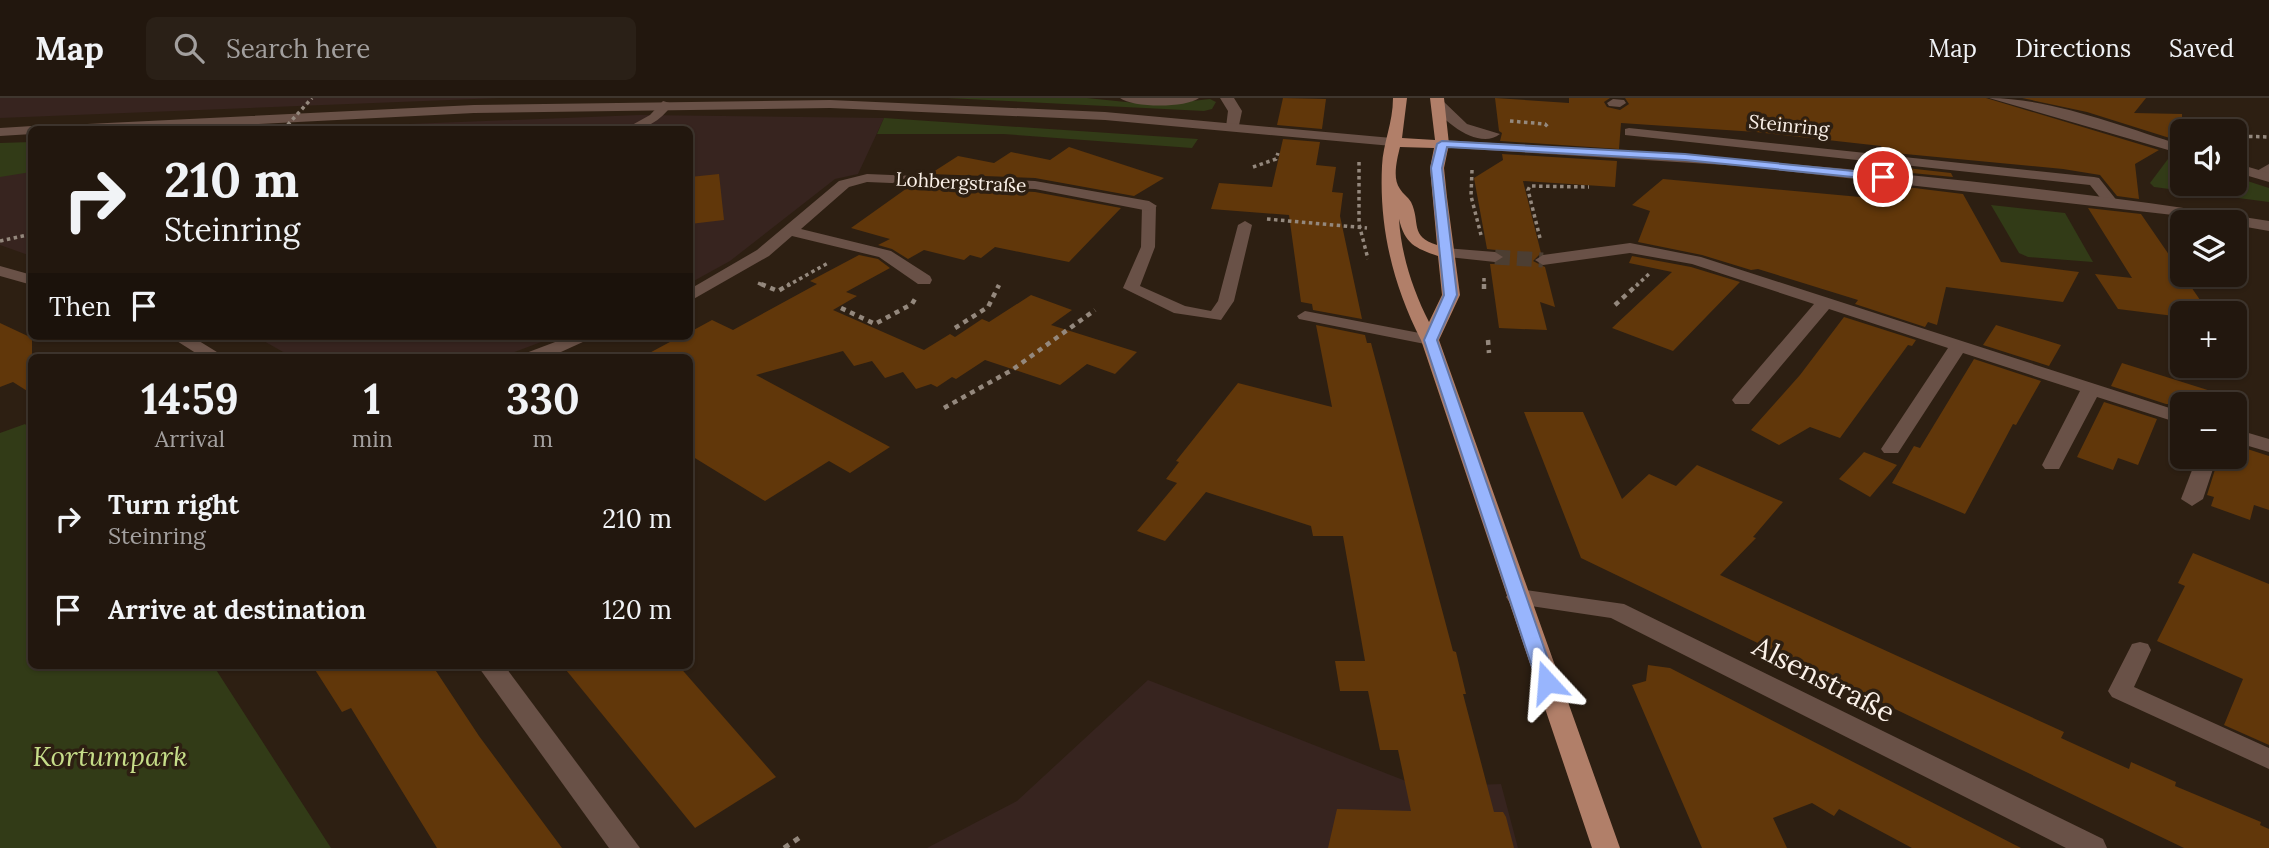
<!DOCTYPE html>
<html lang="en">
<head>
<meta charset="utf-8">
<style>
  :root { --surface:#22170e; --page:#2a2017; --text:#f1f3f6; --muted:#a29f9e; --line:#3f362e }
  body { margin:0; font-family:Lora,serif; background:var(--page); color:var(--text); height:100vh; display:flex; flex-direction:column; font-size:26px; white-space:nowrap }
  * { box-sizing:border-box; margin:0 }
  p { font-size:23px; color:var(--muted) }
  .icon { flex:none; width:38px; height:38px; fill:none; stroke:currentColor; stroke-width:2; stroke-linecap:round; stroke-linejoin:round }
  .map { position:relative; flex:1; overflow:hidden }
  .sheet { position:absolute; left:28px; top:256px; width:665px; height:315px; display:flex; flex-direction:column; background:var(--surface); border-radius:10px; box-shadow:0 2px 5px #0004,0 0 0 2px var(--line) }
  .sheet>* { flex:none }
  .hud { position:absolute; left:28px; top:28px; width:665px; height:214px; border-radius:10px; box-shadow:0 2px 5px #0004,0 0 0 2px var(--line); background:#22170e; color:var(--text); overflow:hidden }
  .buttons { position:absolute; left:2170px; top:21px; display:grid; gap:14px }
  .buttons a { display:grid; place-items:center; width:77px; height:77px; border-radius:10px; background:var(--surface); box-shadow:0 2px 5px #0004,0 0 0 2px var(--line); font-size:35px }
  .pin { position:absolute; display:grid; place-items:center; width:60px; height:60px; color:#fff; margin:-30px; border:4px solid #fff; border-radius:50%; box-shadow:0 2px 7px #0007 }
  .me { position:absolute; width:77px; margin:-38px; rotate:341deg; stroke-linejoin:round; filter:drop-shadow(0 0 5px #0008) }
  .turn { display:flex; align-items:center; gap:24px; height:147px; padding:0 21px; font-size:32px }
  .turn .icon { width:91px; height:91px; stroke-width:2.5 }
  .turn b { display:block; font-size:49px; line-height:60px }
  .then { display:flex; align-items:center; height:66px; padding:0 21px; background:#0003; gap:14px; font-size:26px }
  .eta { display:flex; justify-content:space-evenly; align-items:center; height:119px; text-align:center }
  .eta b { font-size:42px; font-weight:700; line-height:49px }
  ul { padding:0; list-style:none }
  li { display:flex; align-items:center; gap:21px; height:91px; padding:0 21px }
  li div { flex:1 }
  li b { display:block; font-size:26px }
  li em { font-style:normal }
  header { display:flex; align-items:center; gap:42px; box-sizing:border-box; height:98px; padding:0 35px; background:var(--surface); border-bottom:2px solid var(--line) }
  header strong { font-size:33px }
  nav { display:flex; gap:38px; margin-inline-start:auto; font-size:24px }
  .search { width:490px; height:63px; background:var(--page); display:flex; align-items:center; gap:18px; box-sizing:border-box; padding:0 24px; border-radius:10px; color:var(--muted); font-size:26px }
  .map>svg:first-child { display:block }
</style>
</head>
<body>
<header>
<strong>Map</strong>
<div class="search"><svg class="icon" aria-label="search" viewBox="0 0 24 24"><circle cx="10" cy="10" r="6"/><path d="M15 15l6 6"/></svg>Search here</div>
<nav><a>Map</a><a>Directions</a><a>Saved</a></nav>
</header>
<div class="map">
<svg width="2269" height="750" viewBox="0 0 2269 750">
  <rect width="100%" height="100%" fill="#2d1f12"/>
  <g fill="#37241f">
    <polygon points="0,0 500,0 0,20"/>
    <polygon points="640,17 884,20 858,76 835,81 730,163 690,185 690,32 258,32"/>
    <polygon points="31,68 31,158 0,147 0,72"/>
    <polygon points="255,238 557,238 501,259 292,259"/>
    <polygon points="1148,582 1421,689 1501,686 1518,750 927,750 1017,703"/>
  </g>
  <g fill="#323b17">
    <polygon points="947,0 1087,0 1155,7 1210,1 1216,4 1212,11 1204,13"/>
    <polygon points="884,20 1198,41 1192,50 1003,36 877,36"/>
    <polygon points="31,44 31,74 0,79 0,45"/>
    <polygon points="2171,57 2182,61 2182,86 2235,86 2235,79 2269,90 2269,104 2154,89 2150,85"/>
    <polygon points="1991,107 2065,115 2093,164 2028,159 2019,155"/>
    <polygon points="25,326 32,333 32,567 213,567 331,750 0,750 0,335"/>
  </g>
  <g fill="#61370a">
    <polygon points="1283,0 1326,1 1322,31 1277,27"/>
    <polygon points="1495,0 1569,5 1569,0 1610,0 1604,4 1607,9 1620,12 1629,6 1625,0 1986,0 2159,52 2135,66 2139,101 2117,98 2100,77 2063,71 1884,54 1881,48 1756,34 1621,25 1619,51 1500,43 1502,35 1499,33"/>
    <polygon points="2022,0 2146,0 2134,15 2182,16 2182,39 2176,42 2087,14"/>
    <polygon points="1283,41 1320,44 1316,67 1336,69 1332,94 1343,95 1340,118 1362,221 1313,212 1312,206 1301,204 1289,117 1211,111 1219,85 1272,89"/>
    <polygon points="1069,49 1164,80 1134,98 1035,80 930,76 958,58 994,65 1011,54 1050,62"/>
    <polygon points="1502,56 1617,63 1615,89 1523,83 1541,155 1533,163 1545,169 1555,209 1540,204 1547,232 1499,230 1490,166 1496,166 1505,158 1496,152 1487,151 1474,80 1503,62"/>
    <polygon points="1889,68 1951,75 1953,79 1891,73"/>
    <polygon points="719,76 724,122 690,126 690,79"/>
    <polygon points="1663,81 1904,103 1898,88 1963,96 2001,164 2079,174 2063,204 1946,189 1937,227 1928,224 1925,229 1855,206 1858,202 1758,171 1751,172 1702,157 1638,144 1650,113 1632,107"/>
    <polygon points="910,88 1035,94 1121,110 1069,164 995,149 981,160 970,157 964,162 924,152 908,161 892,151 878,147 890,141 851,130"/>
    <polygon points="2088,110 2141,116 2209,215 2182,215 2182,219 2118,211 2095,176 2132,180"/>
    <polygon points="859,157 878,161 890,170 846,194 857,198 833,212 924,252 950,236 955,239 982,221 989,224 1031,197 1072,212 1051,227 1137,254 1115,276 1087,266 1060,287 985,262 956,281 952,279 937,289 931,286 916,291 903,274 885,280 872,263 854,268 843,253 756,277 890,349 850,375 829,363 765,403 690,357 690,259 642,259 681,238 690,238 690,234 712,222 733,232 817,186 810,183"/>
    <polygon points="1632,158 1691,169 1740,184 1673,253 1612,230 1672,174 1629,165"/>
    <polygon points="1844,219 1916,242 1912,248 1908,247 1840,340 1810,329 1779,347 1751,332 1800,277"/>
    <polygon points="0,225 32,240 32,296 13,284 0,289"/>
    <polygon points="1316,227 1365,237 1367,245 1371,245 1453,553 1456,554 1466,596 1463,596 1494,714 1503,714 1506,719 1514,750 1328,750 1337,711 1411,713 1398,652 1380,652 1368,593 1340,593 1335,563 1365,563 1343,438 1313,438 1311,428 1206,394 1165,443 1137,433 1177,385 1166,381 1179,364 1176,363 1238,285 1332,309"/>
    <polygon points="1996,227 2061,247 2049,268 1983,247"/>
    <polygon points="1974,261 2041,283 2016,327 2013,326 1965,416 1892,385 1914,348 1920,350"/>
    <polygon points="2122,265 2233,300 2232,306 2166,306 2111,288"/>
    <polygon points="2104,304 2157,321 2138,367 2118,360 2113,372 2077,359"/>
    <polygon points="1524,314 1583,314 1622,401 1649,376 1676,388 1697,367 1783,404 1753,439 1756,440 1720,477 2064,634 2061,640 2096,656 2129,671 2131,664 2176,684 2175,688 2261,724 2260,727 2269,731 2269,750 2184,750 1581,460"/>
    <polygon points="2235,347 2269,358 2269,412 2254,407 2250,422 2211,408 2214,399 2207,397 2219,359 2235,359"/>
    <polygon points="1864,354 1897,367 1870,399 1839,381"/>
    <polygon points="2193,455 2269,486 2269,647 2224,627 2243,581 2157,543 2185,488 2178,485"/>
    <polygon points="312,567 432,567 479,638 562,750 437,750 351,610 342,614"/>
    <polygon points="562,567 678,567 776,679 695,730"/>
    <polygon points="1648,567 1670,570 2021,750 1912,750 1839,711 1834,718 1812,705 1773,720 1787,750 1702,750 1632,587 1646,583"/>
  </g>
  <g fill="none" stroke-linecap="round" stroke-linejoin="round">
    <polyline stroke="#4c3e32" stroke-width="15" stroke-dasharray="15 7" stroke-linecap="butt" points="1495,159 1543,162"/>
    <g stroke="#94887d" stroke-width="3.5" stroke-dasharray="3.5 3.5" stroke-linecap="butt">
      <polyline points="1510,23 1545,26 1548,29"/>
      <polyline points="2235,38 2269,39"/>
      <polyline points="1359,64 1359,126 1368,161"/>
      <polyline points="1253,69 1276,61 1278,55"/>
      <polyline points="1472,72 1471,98 1481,137"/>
      <polyline points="1267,121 1367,130"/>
      <polyline points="1540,140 1528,92 1530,88 1589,89"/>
      <polyline points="0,143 32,136"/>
      <polyline points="1484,180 1484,188"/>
      <polyline points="758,185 765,188"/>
      <polyline points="787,188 828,165"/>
      <polyline points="1636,188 1650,175"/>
    </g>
    <g stroke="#94887d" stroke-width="4.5" stroke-dasharray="5 5" stroke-linecap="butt">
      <polyline points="761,186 778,193 790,186"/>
      <polyline points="1484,186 1484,194"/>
      <polyline points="1615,207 1638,186"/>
      <polyline points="841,210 875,226 912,206 915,201"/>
      <polyline points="955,230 988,209 999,187"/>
      <polyline points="1488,242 1489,255"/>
      <polyline points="944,310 1012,272 1095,212"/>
    </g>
    <polyline stroke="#94887d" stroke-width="5" stroke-dasharray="6 6" stroke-linecap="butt" points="784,750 799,740"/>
    <g fill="#695147" fill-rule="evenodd">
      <polygon points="1613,1 1624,2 1626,5 1620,9 1609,8 1607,5"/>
      <path d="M663 3 673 6C659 24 646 32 623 32L650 17Z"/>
      <polygon points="1629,30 2094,79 2099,80 2118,104 2106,107 2090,87 1625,37 1625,31"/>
      <polygon points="2269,66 2269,77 2255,80 2255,74"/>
      <polygon points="1149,104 1156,108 1155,149 1140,188 1185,208 1211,213 1218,203 1238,127 1245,123 1252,127 1234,203 1221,222 1174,215 1123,190 1141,149 1142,108"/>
      <polygon points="1305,213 1430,237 1438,242 1430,247 1299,221 1297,218"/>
      <polygon points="2140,544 2148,546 2151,552 2134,589 2269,650 2269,671 2112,599 2108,593 2129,552 2132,546"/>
    </g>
    <g fill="#695147" fill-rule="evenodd">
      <path d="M1120 0H1199C1186 10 1133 10 1120 0Z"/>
      <polygon points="1220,0 1234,0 1242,13 1238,32 1226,29 1228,13"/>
      <path d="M1989 0C2051 0 2123 29 2182 47V56Z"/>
      <polygon points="2235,65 2269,75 2269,84 2235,74"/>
      <polygon points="867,76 1035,83 1149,103 1157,108 1149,113 1035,91 867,84 849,89 801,131 891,153 930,178 932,182 930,186 918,186 879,159 792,138 769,158 690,203 690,191 757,152 839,83"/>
      <polygon points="1630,145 1701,159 2182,314 2182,326 2097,299 2059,371 2045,371 2042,367 2080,293 1963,255 1898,355 1884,355 1881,351 1948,250 1829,211 1749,306 1735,306 1732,302 1735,298 1814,206 1692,166 1630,155 1543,167 1535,162 1543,157"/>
      <polygon points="1445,150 1495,154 1503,159 1495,164 1439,158 1437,155"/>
      <polygon points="0,168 32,177 32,187 0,178"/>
      <polygon points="169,238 191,238 225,259 202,259"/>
      <polygon points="571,238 596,238 550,259 524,259 526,255"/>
      <polygon points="2235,331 2269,341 2269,354 2235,344"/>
      <polygon points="2197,359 2217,359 2203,401 2192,408 2181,401"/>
      <polygon points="1518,491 1624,506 2103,741 2107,750 2066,750 1611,520 1510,505 1506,499 1510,493"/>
      <polygon points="477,567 504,567 640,750 609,750"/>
    </g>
    <g fill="#695147" fill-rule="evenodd">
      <polygon points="830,2 1105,14 1392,40 1399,44 1392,48 1105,22 830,10 474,15 139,32 40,32 46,28 474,7"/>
      <path d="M1433 3H1443L1467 26 1500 36C1479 53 1443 23 1431 6Z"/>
      <polygon points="32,28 38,32 32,32 32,36 0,38 0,30"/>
      <path d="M1442 42C1719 58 1995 79 2269 123V133L2235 127V124L1741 68 1437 49 1435 46Z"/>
    </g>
    <path fill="#b17f69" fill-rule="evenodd" d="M1393 0H1407L1402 40 1435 42 1430 0H1444L1449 46 1444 70 1447 99 1460 197 1439 242 1620 750H1592L1421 242C1393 187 1379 130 1382 68 1383 45 1393 25 1393 0ZM1400 49 1434 50 1430 70 1437 147C1409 138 1421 125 1411 104 1408 99 1403 96 1400 91 1392 81 1397 61 1400 49ZM1399 121C1405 146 1415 150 1438 158L1442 197 1429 224C1413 193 1401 156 1399 121Z"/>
    <polyline stroke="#94887d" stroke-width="3.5" stroke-dasharray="3.5 3.5" stroke-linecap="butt" points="283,32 312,0"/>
  </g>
  <polygon fill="#98b5fd" stroke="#6376a4" stroke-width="2" points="1442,43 1685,56 1883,76 1889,79 1883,82 1685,62 1447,49 1442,70 1457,197 1437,242 1556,584 1547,592 1537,584 1424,242 1444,197 1431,70 1437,46"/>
  <g text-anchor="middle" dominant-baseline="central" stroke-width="7" stroke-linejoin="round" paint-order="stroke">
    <g font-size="19" fill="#fbf1e9" stroke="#2d1f12">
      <text transform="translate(1789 27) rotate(6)">Steinring</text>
      <text transform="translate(961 84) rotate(3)">Lohbergstraße</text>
    </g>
    <g font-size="28" fill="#fbf1e9" stroke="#2d1f12">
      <text transform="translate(1824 581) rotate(27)">Alsenstraße</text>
    </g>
    <g font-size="28" font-style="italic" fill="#c6dd89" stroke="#2d1f12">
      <text x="110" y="658">Kortumpark</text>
    </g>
  </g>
</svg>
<div class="buttons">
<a><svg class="icon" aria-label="sound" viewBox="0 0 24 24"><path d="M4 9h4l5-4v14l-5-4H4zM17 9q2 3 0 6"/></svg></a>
<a><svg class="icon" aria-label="layers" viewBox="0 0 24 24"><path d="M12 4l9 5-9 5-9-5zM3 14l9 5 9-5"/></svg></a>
<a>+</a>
<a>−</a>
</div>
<div class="pin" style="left:1883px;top:79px;background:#d93025"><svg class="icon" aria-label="arrive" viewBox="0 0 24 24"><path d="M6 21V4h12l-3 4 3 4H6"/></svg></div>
<svg class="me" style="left:1547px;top:584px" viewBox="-20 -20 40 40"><path d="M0-17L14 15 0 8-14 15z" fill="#98b5fd" stroke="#fff" stroke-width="4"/></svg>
<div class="hud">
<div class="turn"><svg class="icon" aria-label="right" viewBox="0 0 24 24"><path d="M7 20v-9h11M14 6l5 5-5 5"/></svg><div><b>210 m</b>Steinring</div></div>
<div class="then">Then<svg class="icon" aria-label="arrive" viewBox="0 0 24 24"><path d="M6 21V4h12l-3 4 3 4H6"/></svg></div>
</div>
<section class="sheet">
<div class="eta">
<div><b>14:59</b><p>Arrival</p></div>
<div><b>1</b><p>min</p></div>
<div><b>330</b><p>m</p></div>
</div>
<ul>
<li><svg class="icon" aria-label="right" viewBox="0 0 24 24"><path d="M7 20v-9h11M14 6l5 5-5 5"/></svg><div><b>Turn right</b><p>Steinring</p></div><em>210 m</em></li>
<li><svg class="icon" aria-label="arrive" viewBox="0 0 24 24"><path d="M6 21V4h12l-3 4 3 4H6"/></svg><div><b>Arrive at destination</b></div><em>120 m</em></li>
</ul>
</section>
</div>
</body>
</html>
